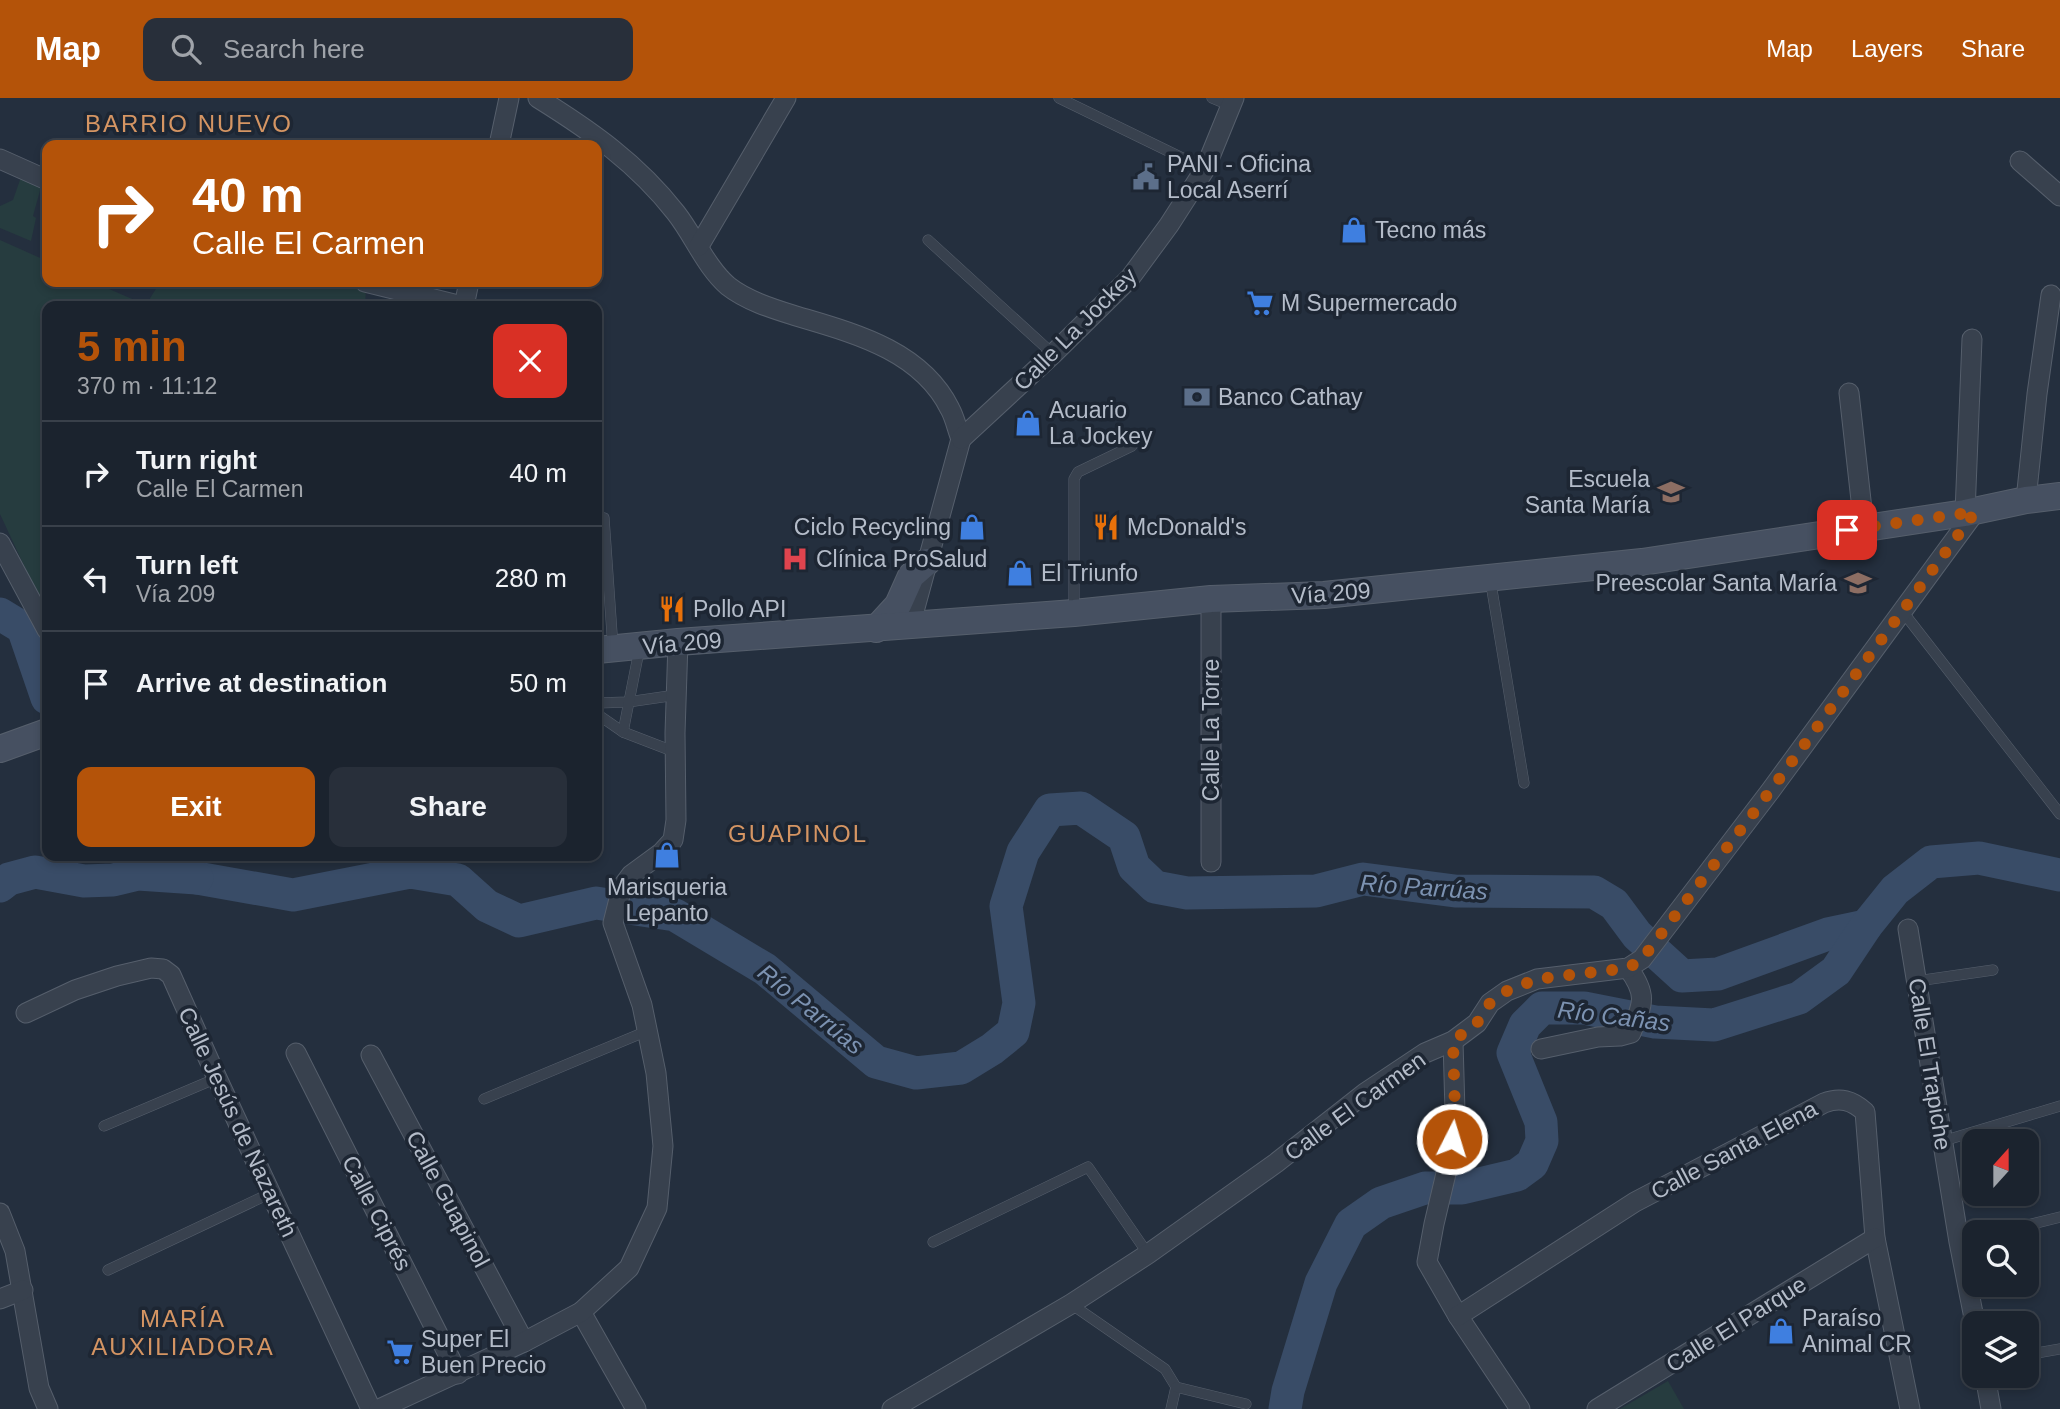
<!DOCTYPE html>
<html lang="en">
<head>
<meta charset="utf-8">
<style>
  :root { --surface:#1b232e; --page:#282f3a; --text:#f1f3f6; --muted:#a0a4aa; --line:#39404a; --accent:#b45309 }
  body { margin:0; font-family:Arial,sans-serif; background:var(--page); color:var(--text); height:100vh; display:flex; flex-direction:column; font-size:26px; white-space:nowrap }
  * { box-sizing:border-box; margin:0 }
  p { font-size:23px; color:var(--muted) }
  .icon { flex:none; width:38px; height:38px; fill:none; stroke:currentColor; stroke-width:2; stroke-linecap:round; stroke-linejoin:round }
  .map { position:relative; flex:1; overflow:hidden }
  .side { position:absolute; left:42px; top:203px; width:560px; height:560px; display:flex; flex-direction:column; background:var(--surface); border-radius:14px; box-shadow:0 4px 10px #0003,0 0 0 2px var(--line) }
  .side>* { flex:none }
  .hud { position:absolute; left:42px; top:42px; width:560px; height:147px; border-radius:14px; box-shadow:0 4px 10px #0003,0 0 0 2px var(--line); background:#b45309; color:#fff; overflow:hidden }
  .needle { width:46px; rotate:21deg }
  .controls { position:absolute; left:1962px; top:1031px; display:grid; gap:14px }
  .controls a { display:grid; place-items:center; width:77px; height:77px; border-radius:14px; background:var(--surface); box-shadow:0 4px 10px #0003,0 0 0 2px var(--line); font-size:35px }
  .pin { position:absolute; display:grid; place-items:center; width:60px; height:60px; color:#fff; margin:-30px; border-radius:14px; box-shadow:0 4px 10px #0006 }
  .me { position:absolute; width:77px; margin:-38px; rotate:5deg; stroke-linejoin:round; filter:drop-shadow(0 0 5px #0008) }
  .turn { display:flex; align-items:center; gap:24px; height:147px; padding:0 35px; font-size:32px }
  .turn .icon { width:91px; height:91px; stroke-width:2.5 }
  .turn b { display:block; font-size:49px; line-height:60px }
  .round { display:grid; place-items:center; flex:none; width:74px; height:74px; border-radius:14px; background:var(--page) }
  .headline { display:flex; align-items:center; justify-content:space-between; height:119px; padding:0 35px }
  h1 { font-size:42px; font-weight:700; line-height:52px; color:var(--accent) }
  .cta { display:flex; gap:14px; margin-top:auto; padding:14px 35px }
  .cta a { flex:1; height:80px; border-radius:14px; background:var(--accent); color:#fff; font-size:28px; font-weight:700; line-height:80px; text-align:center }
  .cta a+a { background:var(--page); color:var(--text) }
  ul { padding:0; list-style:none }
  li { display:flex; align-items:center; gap:21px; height:105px; padding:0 35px; border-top:2px solid var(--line) }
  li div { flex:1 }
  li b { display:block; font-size:26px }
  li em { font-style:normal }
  header { display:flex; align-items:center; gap:42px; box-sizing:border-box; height:98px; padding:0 35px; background:var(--accent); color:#fff }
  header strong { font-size:33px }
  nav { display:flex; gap:38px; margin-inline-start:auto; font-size:24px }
  .search { width:490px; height:63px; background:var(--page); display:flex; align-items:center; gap:18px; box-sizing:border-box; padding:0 24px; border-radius:14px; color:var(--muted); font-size:26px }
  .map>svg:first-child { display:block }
</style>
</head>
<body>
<header>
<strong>Map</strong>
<div class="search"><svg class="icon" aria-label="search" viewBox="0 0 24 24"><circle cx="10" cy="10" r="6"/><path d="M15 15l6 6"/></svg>Search here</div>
<nav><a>Map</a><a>Layers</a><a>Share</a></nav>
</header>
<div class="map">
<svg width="2060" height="1311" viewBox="0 0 2060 1311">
  <rect width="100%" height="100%" fill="#242f3e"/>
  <g fill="#263c3f">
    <polygon points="21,79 41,89 33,118 36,120 31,143 0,130 0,108 13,102"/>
    <polygon points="0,142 47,163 47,184 93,184 146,207 160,184 335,184 366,190 365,208 47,208 47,512 33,487 0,416"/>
    <polygon points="1668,1283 1684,1311 1620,1311"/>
  </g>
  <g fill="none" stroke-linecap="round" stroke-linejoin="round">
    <g stroke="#394c67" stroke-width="33">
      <polyline points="0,516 23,530 47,600"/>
      <polyline points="177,758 197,780 293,797 410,774 458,782 487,808 519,823 596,805 675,817 765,871 876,964 916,975 961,970 992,951 1013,934 1019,905 1006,808 1023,754 1050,712 1081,710 1124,739 1134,769 1155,789 1187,795 1316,793 1363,781 1455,793 1594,794 1614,806 1637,837 1682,878 1718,876 1828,836 1866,828"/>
      <polyline points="0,788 9,781 35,774 84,783 113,782 138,776 197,780"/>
      <polyline points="1285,1311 1288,1293 1321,1185 1351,1126 1381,1105 1425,1090 1462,1090 1517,1077 1532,1066 1542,1043 1541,1024 1513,955 1525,927 1542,910 1584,910 1655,924 1714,927 1799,900 1836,873 1866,828 1895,792 1931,764 1979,760 2060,777"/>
    </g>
    <g stroke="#565f6c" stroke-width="11">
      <g id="service">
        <polyline points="1059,0 1205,71"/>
        <polyline points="1212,0 1231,8"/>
        <polyline points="928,142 1053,256"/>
        <polyline points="597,419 604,420 613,550"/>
        <polyline points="1490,480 1524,685"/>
        <polyline points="1074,512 1074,381 1078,374 1132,348"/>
        <polyline points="1903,514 2060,716"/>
        <polyline points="597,605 628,604 676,597"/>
        <polyline points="597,616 623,634 675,654"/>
        <polyline points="623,634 640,548"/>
        <polyline points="1917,883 1993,872"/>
        <polyline points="484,1001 647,933"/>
        <polyline points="104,1028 217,980"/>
        <polyline points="1943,1043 2060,1008"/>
        <polyline points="2000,1134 2060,1119"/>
        <polyline points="933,1144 1088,1069 1148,1156"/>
        <polyline points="1959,1144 1974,1140"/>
        <polyline points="108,1172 271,1095"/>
        <polyline points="1071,1206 1165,1271 1176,1289 1171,1311"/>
        <polyline points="2026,1257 2060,1251"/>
        <polyline points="1176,1289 1246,1306"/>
      </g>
    </g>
    <g stroke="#565f6c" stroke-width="21">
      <g id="minor">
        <path d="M538 0C591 33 637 65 676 115 694 138 706 169 728 188 747 203 774 211 796 218 853 235 921 252 950 311 955 320 957 331 961 341L910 528"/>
        <polyline points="499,47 509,0"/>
        <polyline points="0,61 47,82"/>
        <polyline points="2020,63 2060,98"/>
        <polyline points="699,148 786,0"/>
        <polyline points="365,184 462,208"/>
        <polyline points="464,208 469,184"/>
        <polyline points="1849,295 1864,429"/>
        <polyline points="961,341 1053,256 1130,180 1169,127 1205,71 1234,0"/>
        <polyline points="2026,402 2037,296 2051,197"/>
        <polyline points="1965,415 1972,241"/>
        <polyline points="0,445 47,532"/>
        <polyline points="1211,764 1211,501"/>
        <polyline points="1908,831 1959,1144 1975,1225"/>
        <polyline points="26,915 75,892 117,878 151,870 163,871 171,877 217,980 371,1311"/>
        <polyline points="1453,943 1455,1014 1448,1067 1434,1126 1427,1164 1458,1218 1520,1311"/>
        <path d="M1541 951 1598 939 1620 938 1631 935C1643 906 1648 897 1628 870"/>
        <polyline points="296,955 458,1276"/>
        <polyline points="371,957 524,1244"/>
        <polyline points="0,1115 15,1153 39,1290 48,1311"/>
        <polyline points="0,1201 23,1192"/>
        <polyline points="581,1214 636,1311"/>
        <path d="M1458 1218 1635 1104 1824 1005C1840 999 1852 1002 1865 1014L1875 1140 1910 1311"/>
        <polyline points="1985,1278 1991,1311"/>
        <polyline points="379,1311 524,1244 581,1214 629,1170 657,1110 663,1048 656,975 642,907 613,825 622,789 631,777 661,755 673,742 676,722 675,635 678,544"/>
        <polyline points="892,1311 1071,1206 1148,1156 1276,1065 1365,995 1425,955 1453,943 1477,925 1490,905 1507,893 1537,881 1628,870 1642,861 1771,692 1975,414"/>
        <polyline points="1597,1311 1875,1140"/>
      </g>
    </g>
    <g stroke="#565f6c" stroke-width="28">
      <g id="secondary">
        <polyline points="876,531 898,507 911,478 927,464"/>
        <polyline points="597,552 678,544 1074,515 1211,501 1324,497 1642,464 1965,415 2026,402 2060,398"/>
        <polyline points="0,651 47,634"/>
      </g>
    </g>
    <use href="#service" stroke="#38414e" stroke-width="10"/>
    <use href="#minor" stroke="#38414e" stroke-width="19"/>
    <use href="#secondary" stroke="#465061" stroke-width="26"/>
  </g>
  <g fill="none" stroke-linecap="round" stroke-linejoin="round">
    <polyline stroke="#b45309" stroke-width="12" stroke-dasharray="0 21.6" points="1452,1041 1455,1014 1453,943 1477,925 1490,905 1507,893 1537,881 1628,870 1642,861 1771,692 1975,414 1847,432"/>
  </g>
  <defs>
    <g id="civic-bare" transform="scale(2.1)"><path d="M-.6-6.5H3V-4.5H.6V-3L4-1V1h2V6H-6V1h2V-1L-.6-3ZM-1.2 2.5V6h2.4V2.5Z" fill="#5c6f8a" stroke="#1d2633" stroke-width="2.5" paint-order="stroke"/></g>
    <g id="shop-bare" transform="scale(2.1)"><path d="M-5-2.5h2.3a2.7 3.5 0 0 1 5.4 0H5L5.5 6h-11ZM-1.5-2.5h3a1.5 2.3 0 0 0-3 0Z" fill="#3f7fe0" stroke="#1d2633" stroke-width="2.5" paint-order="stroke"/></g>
    <g id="supermarket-bare" transform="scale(2.1)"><path d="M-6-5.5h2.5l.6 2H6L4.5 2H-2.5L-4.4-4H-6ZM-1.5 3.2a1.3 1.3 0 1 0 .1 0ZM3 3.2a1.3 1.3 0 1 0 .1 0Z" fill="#3f7fe0" stroke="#1d2633" stroke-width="2.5" paint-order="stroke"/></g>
    <g id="bank-bare" transform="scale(2.1)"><path d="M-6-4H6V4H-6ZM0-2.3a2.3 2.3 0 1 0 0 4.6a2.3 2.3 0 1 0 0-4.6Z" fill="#5c6f8a" stroke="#1d2633" stroke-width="2.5" paint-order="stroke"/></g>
    <g id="school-bare" transform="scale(2.1)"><path d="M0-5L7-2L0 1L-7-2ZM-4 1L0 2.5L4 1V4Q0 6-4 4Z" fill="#8d6e63" stroke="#1d2633" stroke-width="2.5" paint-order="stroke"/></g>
    <g id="restaurant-bare" transform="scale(2.1)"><path d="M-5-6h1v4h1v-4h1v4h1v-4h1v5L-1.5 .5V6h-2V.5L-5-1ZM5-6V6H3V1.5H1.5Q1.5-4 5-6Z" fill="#e8710a" stroke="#1d2633" stroke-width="2.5" paint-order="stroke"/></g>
    <g id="hospital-bare" transform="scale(2.1)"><path d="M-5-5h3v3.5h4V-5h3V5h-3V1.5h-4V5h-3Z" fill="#e0444e" stroke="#1d2633" stroke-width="2.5" paint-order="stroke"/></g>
  </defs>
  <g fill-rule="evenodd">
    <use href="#civic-bare" x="1146" y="79"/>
    <use href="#shop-bare" x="1354" y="132"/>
    <use href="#supermarket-bare" x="1260" y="205"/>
    <use href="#bank-bare" x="1197" y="299"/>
    <use href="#shop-bare" x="1028" y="325"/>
    <use href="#school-bare" x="1671" y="394"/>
    <use href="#shop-bare" x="972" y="429"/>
    <use href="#restaurant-bare" x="1106" y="429"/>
    <use href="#hospital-bare" x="795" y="461"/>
    <use href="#shop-bare" x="1020" y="475"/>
    <use href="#school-bare" x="1858" y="485"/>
    <use href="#restaurant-bare" x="672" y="511"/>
    <use href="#shop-bare" x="667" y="757"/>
    <use href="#shop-bare" x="1781" y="1233"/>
    <use href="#supermarket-bare" x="400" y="1254"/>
  </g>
  <g text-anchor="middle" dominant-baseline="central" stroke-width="7" stroke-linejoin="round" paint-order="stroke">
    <g font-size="23" fill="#b4bcc9" stroke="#1d2633" text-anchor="start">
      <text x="1167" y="66">PANI - Oficina<tspan x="1167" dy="26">Local Aserrí</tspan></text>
      <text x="1375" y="132">Tecno más</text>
      <text x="1281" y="205">M Supermercado</text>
      <text x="1218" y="299">Banco Cathay</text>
      <text x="1049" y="312">Acuario<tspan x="1049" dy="26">La Jockey</tspan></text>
      <text x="1650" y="381" text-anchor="end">Escuela<tspan x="1650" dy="26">Santa María</tspan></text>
      <text x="951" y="429" text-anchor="end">Ciclo Recycling</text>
      <text x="1127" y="429">McDonald's</text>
      <text x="816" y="461">Clínica ProSalud</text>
      <text x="1041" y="475">El Triunfo</text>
      <text x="1837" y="485" text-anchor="end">Preescolar Santa María</text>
      <text x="693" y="511">Pollo API</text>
      <text x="667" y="789" text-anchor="middle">Marisqueria<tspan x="667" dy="26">Lepanto</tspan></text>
      <text x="1802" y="1220">Paraíso<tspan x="1802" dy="26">Animal CR</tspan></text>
      <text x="421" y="1241">Super El<tspan x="421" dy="26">Buen Precio</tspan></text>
    </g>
    <g font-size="23" fill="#b4bcc9" stroke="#1d2633">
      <text transform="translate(1075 231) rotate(-45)">Calle La Jockey</text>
      <text transform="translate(1331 495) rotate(-4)">Vía 209</text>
      <text transform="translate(682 545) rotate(-5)">Vía 209</text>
      <text transform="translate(1211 632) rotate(-90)">Calle La Torre</text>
      <text transform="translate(1930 966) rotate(81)">Calle El Trapiche</text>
      <text transform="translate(1355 1008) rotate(-36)">Calle El Carmen</text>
      <text transform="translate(238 1024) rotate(65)">Calle Jesús de Nazareth</text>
      <text transform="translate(1734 1052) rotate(-28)">Calle Santa Elena</text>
      <text transform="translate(448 1101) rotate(62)">Calle Guapinol</text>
      <text transform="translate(377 1115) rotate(63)">Calle Ciprés</text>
      <text transform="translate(1736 1226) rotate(-32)">Calle El Parque</text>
    </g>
    <g font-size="24" letter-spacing="2" fill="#d59563" stroke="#1d2633">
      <text x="189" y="25">BARRIO NUEVO</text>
      <text x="798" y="735">GUAPINOL</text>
      <text x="183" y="1220">MARÍA<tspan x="183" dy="28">AUXILIADORA</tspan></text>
    </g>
    <g font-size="24" font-style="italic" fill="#7c92b1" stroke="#1d2633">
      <text transform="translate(1424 789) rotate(4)">Río Parrúas</text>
      <text transform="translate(811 911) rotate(39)">Río Parrúas</text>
      <text transform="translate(1614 918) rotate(7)">Río Cañas</text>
    </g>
  </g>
</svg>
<div class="controls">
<a><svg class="needle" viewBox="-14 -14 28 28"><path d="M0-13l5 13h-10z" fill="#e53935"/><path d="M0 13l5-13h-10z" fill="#a0a4aa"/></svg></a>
<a><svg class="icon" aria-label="search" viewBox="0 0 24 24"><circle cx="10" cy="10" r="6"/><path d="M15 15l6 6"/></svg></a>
<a><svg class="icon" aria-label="layers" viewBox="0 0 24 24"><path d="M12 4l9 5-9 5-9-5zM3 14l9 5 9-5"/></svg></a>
</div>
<div class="pin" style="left:1847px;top:432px;background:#d93025"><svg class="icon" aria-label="arrive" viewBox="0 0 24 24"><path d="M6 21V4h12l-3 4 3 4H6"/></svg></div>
<svg class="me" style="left:1452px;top:1041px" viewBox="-20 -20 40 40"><circle r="17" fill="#b45309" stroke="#fff" stroke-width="3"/><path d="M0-11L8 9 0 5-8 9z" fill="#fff"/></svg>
<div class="hud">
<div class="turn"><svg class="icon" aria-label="right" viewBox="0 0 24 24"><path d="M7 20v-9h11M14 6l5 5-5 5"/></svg><div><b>40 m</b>Calle El Carmen</div></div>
</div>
<section class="side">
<div class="headline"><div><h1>5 min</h1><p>370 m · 11:12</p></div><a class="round" style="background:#d93025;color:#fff"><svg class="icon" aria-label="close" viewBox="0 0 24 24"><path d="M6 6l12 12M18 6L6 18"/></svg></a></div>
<ul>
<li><svg class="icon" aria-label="right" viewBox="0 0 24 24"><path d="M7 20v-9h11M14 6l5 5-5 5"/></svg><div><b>Turn right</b><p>Calle El Carmen</p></div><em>40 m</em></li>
<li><svg class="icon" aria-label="left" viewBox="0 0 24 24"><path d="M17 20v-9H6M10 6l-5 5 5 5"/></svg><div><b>Turn left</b><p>Vía 209</p></div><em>280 m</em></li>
<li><svg class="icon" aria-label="arrive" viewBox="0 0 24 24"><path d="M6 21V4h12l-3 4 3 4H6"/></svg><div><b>Arrive at destination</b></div><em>50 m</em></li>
</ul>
<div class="cta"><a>Exit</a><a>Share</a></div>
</section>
</div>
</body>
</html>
